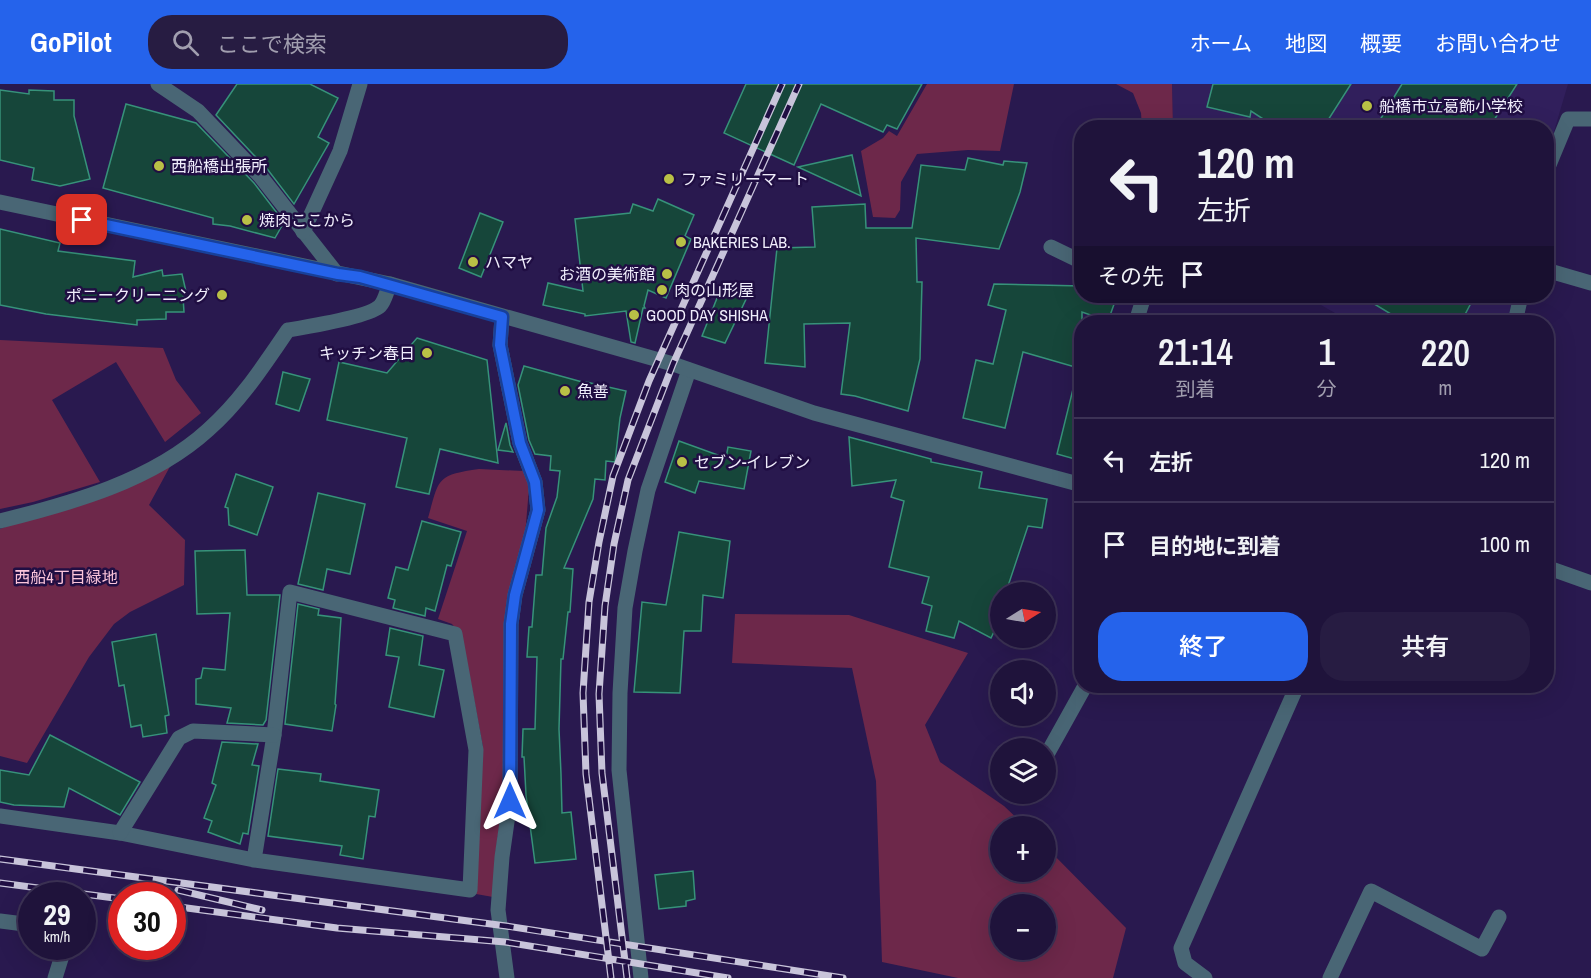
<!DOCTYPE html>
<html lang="ja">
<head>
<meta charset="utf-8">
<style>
  :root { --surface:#1f133b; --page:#271c42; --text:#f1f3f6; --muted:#a19eaf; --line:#3c3255; --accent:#2563eb }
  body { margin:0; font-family:"Archivo Narrow","Noto Sans JP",sans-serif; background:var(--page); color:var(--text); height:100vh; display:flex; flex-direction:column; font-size:22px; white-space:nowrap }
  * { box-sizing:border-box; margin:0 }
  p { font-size:20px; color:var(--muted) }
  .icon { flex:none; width:33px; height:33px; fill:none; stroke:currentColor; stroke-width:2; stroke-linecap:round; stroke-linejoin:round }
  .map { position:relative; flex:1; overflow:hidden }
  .drawer { position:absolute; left:1074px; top:231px; width:480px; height:378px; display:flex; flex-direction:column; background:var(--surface); border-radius:24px; box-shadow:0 6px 24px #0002,0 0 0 2px var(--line) }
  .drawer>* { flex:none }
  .top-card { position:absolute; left:1074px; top:36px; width:480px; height:183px; border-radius:24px; box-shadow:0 6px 24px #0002,0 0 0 2px var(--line); background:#1f133b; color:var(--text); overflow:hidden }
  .needle { width:39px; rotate:79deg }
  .fabs { position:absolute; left:990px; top:498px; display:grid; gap:12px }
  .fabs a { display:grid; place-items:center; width:66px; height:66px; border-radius:50%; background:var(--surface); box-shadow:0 6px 24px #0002,0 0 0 2px var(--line); font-size:30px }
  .speed { position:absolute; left:18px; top:798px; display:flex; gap:12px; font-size:30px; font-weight:700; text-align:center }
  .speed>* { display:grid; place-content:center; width:78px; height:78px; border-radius:50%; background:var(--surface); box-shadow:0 6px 24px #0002,0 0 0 2px var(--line); line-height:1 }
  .speed small { font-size:15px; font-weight:400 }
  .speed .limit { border:9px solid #d22; background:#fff; color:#111 }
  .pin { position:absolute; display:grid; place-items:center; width:51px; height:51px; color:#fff; margin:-26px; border-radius:12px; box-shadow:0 3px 9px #0006 }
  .me { position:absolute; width:66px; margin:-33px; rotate:0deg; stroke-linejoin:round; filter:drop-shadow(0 0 4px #0008) }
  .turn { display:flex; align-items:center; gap:21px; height:126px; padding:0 24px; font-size:27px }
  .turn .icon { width:78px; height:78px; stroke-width:2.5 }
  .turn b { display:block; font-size:42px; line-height:51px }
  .then { display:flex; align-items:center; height:57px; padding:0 24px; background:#0003; gap:12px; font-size:22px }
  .eta { display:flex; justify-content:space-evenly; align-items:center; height:102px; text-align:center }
  .eta b { font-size:36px; font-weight:600; line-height:42px }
  .primary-button { display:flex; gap:12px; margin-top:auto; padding:12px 24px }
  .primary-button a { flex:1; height:69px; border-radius:24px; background:var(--accent); color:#fff; font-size:24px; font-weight:600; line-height:69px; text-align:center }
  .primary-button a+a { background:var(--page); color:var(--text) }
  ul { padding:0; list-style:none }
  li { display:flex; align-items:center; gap:18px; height:84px; padding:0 24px; border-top:2px solid var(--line) }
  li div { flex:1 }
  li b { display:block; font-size:22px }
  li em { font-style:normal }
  header { display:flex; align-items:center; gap:36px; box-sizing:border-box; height:84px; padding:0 30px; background:var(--accent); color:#fff }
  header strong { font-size:28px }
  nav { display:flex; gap:33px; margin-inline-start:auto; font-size:21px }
  .search { width:420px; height:54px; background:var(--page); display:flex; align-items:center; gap:15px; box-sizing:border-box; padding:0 21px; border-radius:24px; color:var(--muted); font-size:22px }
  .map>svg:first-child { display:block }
</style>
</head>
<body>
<header>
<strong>GoPilot</strong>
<div class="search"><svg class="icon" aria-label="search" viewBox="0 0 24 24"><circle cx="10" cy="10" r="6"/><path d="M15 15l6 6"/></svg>ここで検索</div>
<nav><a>ホーム</a><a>地図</a><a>概要</a><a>お問い合わせ</a></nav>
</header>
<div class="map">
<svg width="1591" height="894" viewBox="0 0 1591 894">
  <rect width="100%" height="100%" fill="#29194f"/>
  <g fill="#311f5c">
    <polygon points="1172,0 1568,0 1547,71 1546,44 1173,43"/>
    <polygon points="1305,212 1515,212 1510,238 1351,238"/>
  </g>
  <g fill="#6d284a" fill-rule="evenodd">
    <polygon points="927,0 1014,0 1000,67 968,66 917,70 901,98 900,126 895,134 873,133 861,67 883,54 889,47 897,52"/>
    <polygon points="1116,0 1172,0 1173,43 1142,43 1141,29 1133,9"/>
    <polygon points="0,256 163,264 176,296 201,329 165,358 116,278 52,316 100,398 33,418 0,425"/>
    <polygon points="173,377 149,421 185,456 184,501 130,528 114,540 89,573 27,679 0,672 0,445"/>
    <path d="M479 385 524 387 529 404 503 715 495 772 493 813 476 810 483 663 462 552 452 540 438 535 467 447 428 434C439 395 436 391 479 385Z"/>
    <path d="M735 530 849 531 968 569 925 641 940 678 1004 722 1025 742H1000V788H1046V763L1126 844 1113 894H958L882 878 876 697 852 584 732 579ZM1000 820H1046V866H1000Z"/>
  </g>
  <g fill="#16463a" stroke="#37927a" stroke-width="1.5">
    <polygon points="237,0 310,0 338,14 318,53 329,59 294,120 268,86 216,31"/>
    <polygon points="746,0 922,0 897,45 887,41 883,48 821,20 794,81 724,49"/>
    <polygon points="1213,0 1351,0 1323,44 1277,44 1251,27 1250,33 1207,23"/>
    <polygon points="1402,0 1517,0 1489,44 1375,44"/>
    <polygon points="0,6 29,10 29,6 54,7 54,16 74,16 74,32 90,95 60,102 32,96 34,84 0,76"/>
    <polygon points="126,20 196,39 254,99 284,138 275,154 230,142 213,140 213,134 103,104"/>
    <polygon points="852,71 861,112 798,83"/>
    <polygon points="968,74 1003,81 1004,77 1027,79 1020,108 999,165 916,154 917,198 922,198 920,275 908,327 855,312 841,310 850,239 804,240 805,283 765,279 777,164 815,163 812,123 865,120 866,144 912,144 921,81 965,86"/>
    <polygon points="658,115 694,131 685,152 691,155 666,214 648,206 644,222 645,224 643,224 635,259 631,258 626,227 585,232 585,230 543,221 548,199 583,207 575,135 630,129 633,120 653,127"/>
    <polygon points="480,129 503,138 481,193 459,184"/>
    <polygon points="0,145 60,159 58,167 135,177 133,193 162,186 163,192 182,190 187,212 183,213 184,228 166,228 166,235 137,236 137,241 46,230 0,221"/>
    <polygon points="723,199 750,207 725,259 702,252"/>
    <polygon points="994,200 1082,202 1082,212 1117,212 1108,237 1082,228 1082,285 1023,268 1005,344 963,334 976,276 993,280 1006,226 988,221"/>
    <polygon points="1361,212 1456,212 1471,219 1461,238 1404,238"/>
    <polygon points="417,254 487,276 498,379 440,365 429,410 396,403 407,354 327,336 339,278 387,289"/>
    <polygon points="524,282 586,299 586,298 626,307 620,334 615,378 606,377 605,396 595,395 593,415 564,484 573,485 570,528 568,528 563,575 561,575 559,645 561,690 562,729 571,728 576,775 535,779 526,711 524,673 522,673 523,645 535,645 537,573 527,573 529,543 532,543 536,491 542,491 546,444 557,413 560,387 550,386 551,372 535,370 529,356 518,301"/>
    <polygon points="283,288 310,295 299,327 276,320"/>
    <polygon points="1073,305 1082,306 1082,377 1057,370"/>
    <polygon points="506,339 510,361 513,368 498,366"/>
    <polygon points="849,353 931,375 931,378 982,388 979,404 1047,415 1042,444 1028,442 1006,508 1000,508 1000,535 991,554 959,537 954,554 926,547 932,522 922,519 929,493 889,483 904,417 891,413 896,396 852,402"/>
    <polygon points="679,357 726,374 728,363 751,367 744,405 699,397 695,409 665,398"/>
    <polygon points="236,390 273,403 257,451 229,441 228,424 225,423"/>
    <polygon points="318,409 365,420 350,490 327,485 323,506 298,500"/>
    <polygon points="422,437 461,448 451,482 447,481 435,527 426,524 425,532 393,524 395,516 388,514 396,483 408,486"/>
    <polygon points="679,448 730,457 723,514 703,511 701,547 684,547 680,609 634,608 642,518 666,521"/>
    <polygon points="245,466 247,511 280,511 266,636 263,641 227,639 231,624 196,620 196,595 201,594 203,584 225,586 230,529 197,530 195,467"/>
    <polygon points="298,520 319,525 318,531 341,534 335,620 336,621 332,647 285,640"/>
    <polygon points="390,544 423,552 419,581 444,586 434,633 389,623 399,573 386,571"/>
    <polygon points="156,550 169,631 165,632 167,649 143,653 141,641 131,643 124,601 119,602 112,558"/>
    <polygon points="50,651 140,698 120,731 69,704 64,723 14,721 0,718 0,686 29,691"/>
    <polygon points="222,658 258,660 252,681 259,682 248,750 243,749 240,760 208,748 212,737 204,734 216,701 212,699"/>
    <polygon points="278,685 321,690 320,697 379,706 375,733 369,732 363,775 340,771 342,762 268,752"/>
    <polygon points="693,787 695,815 686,817 686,822 659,825 655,791"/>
  </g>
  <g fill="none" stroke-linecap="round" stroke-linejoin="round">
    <g stroke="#496675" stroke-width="15">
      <polyline points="158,0 198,27 261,93 337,190"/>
      <polyline points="1546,88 1568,35 1591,35"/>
      <polyline points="303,148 340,67 360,0"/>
      <polyline points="1051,163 1082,178"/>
      <polyline points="1546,186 1591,199"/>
      <polyline points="502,233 500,261 520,359 535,398 538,426 515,511 511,540 510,717 502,773 498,826 507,894"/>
      <polyline points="1136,238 1144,212"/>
      <polyline points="1515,238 1521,212"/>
      <path d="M0 437C72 419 152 397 208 346 241 317 264 281 288 246 306 243 369 233 380 222 385 217 387 206 390 200"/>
      <polyline points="1046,672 1085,602"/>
      <polyline points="0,732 120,749 254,776 470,806 476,666 455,550 290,508 274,651 254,776"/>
      <polyline points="120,749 179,654 193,647 274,651"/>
      <polyline points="0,837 32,841"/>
      <polyline points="55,894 65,862"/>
      <polyline points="641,894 619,686 620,609 625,524 635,467 648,406 689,286"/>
      <polyline points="1205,894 1185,879 1181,864 1297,602"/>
      <polyline points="1330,894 1371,807 1482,865 1499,833"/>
    </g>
    <g stroke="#496675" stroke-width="15">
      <polyline points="0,118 390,200 673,280 814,329 1082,401"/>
      <polyline points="1546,483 1591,499"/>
    </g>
    <g stroke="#c8c4da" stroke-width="7">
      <g id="rail">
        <polyline points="0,775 506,842 843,894"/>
        <polyline points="0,799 122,815"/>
        <polyline points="178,806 262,826"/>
        <polyline points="172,822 337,844 505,858 728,894"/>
        <polyline points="611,894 586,690 583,609 589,518 599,458 613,392 649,297 782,0"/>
        <polyline points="627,894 602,689 599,610 605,522 614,460 628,396 673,280 799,0"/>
      </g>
    </g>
    <use href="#rail" stroke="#200e43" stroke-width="4.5" stroke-dasharray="14" stroke-linecap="butt"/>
  </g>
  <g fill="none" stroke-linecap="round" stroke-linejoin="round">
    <g stroke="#184099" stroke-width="15">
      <polyline id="route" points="82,136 338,190 360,193 502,233 500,261 520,359 535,398 538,426 515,511 511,540 510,717"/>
    </g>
    <use href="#route" stroke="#2563eb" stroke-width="10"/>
  </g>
  <g fill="#b9c046" stroke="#200e43" stroke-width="2">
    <circle cx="1367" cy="22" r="6"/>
    <circle cx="159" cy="82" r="6"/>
    <circle cx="669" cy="95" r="6"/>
    <circle cx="247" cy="136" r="6"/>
    <circle cx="681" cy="158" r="6"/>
    <circle cx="473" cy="178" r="6"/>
    <circle cx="667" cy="190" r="6"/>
    <circle cx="662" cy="206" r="6"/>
    <circle cx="222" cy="211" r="6"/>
    <circle cx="634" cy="231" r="6"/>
    <circle cx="427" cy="269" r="6"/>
    <circle cx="565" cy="307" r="6"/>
    <circle cx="682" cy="378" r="6"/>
  </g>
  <g text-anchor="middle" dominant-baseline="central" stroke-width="5" stroke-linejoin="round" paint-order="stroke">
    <g font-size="16" fill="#f0eefc" stroke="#200e43" text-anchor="start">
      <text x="1379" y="22">船橋市立葛飾小学校</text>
      <text x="171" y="82">西船橋出張所</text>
      <text x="681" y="95">ファミリーマート</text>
      <text x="259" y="136">焼肉ここから</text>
      <text x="693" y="158">BAKERIES LAB.</text>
      <text x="485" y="178">ハマヤ</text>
      <text x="655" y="190" text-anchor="end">お酒の美術館</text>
      <text x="674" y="206">肉の山形屋</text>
      <text x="210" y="211" text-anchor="end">ポニークリーニング</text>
      <text x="646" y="231">GOOD DAY SHISHA</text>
      <text x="415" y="269" text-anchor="end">キッチン春日</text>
      <text x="577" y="307">魚善</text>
      <text x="694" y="378">セブン-イレブン</text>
    </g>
    <g font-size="16" fill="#fbc4da" stroke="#200e43">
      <text x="66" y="493">西船4丁目緑地</text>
    </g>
  </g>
</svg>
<div class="fabs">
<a><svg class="needle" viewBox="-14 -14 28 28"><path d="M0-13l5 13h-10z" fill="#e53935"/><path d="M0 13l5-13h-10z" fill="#a19eaf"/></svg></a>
<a><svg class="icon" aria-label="sound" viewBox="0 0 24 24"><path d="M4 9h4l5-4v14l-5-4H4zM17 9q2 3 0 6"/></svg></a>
<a><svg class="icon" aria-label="layers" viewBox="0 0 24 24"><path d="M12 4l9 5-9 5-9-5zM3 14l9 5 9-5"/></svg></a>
<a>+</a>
<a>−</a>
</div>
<div class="speed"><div>29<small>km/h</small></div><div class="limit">30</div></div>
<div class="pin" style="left:82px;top:136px;background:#d93025"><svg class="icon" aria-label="arrive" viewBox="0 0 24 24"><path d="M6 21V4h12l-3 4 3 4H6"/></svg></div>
<svg class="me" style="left:510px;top:717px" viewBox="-20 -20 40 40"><path d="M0-17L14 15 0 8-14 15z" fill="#2563eb" stroke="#fff" stroke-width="4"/></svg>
<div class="top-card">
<div class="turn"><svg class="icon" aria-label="left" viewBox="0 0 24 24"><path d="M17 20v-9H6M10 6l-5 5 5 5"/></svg><div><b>120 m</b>左折</div></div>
<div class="then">その先<svg class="icon" aria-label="arrive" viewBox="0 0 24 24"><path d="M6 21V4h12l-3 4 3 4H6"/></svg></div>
</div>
<section class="drawer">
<div class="eta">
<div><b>21:14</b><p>到着</p></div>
<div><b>1</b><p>分</p></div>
<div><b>220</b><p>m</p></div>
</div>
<ul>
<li><svg class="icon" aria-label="left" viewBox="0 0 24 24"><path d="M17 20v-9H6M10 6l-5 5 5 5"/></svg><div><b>左折</b></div><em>120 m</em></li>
<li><svg class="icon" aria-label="arrive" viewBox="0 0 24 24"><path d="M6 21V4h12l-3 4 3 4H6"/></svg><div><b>目的地に到着</b></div><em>100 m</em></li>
</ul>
<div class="primary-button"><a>終了</a><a>共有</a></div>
</section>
</div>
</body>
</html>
